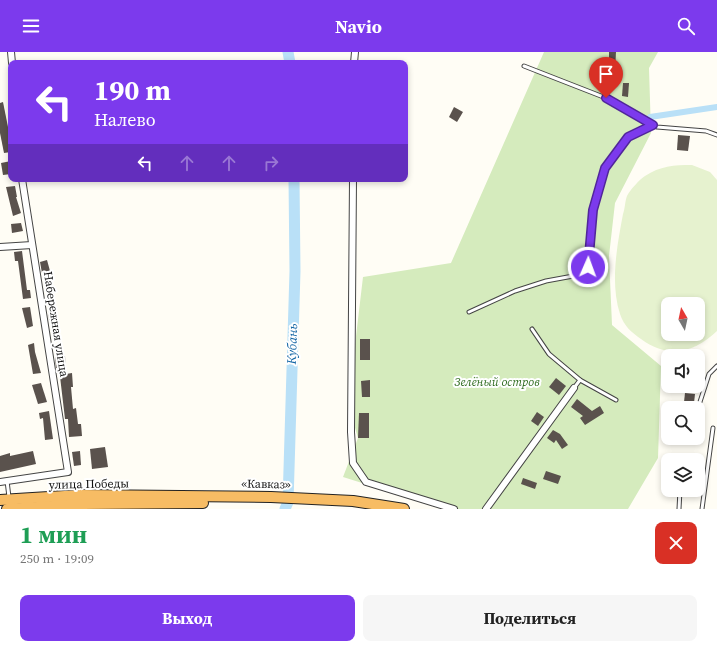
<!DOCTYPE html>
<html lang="ru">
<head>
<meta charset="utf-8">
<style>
  :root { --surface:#fff; --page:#f6f6f6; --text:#222; --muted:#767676; --accent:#7c3aed }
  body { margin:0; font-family:"Source Serif 4",serif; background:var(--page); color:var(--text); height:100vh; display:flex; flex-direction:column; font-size:15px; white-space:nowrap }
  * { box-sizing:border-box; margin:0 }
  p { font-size:13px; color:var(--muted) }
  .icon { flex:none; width:22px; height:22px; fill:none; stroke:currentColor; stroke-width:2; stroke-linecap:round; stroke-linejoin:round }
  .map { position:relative; height:457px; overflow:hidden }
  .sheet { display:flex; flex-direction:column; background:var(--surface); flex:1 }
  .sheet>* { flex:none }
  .banner { position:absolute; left:8px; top:8px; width:400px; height:122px; border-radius:8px; box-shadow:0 2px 6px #0003; background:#7c3aed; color:#fff; overflow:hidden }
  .needle { width:26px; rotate:351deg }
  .buttons { position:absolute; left:661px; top:245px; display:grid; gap:8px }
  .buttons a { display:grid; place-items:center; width:44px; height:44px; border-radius:8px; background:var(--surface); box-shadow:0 2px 6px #0003; font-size:20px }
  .pin { position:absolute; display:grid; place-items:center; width:34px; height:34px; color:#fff; margin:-41px -17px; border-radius:50% 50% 50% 0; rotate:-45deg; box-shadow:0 0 4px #0007 }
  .pin .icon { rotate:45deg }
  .me { position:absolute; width:44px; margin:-22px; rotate:2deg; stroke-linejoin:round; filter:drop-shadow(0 0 3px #0008) }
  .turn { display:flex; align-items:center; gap:14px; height:84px; padding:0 20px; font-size:18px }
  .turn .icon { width:52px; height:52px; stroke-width:2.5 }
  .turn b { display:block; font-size:28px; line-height:34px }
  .lanes { display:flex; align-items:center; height:38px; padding:0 20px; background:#0003; justify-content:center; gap:20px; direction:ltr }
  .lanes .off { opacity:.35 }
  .round { display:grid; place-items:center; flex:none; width:42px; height:42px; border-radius:8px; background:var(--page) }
  .headline { display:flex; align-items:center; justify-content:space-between; height:68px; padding:0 20px }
  h1 { font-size:24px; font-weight:700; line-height:30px; color:#1e9e55 }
  .primary-button { display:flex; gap:8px; margin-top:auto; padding:8px 20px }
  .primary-button a { flex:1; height:46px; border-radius:8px; background:var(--accent); color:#fff; font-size:16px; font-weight:700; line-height:46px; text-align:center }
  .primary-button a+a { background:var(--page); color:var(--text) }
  header { display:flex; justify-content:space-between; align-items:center; height:52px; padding:0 20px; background:var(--accent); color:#fff; font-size:18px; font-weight:700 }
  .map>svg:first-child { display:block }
</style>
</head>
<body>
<header><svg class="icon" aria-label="menu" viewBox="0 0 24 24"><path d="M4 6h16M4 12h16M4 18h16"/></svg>Navio<svg class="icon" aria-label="search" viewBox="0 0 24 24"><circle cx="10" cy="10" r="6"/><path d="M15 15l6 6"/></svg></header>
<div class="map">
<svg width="717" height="457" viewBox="0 0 717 457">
  <rect width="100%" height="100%" fill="#fffdf5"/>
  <polygon fill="#d5ebbd" points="544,0 658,0 649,16 651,81 615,151 609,204 612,273 661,314 658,406 628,457 445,457 343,425 358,386 348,352 363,225 451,211"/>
  <path fill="#e6f2cf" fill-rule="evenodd" d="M692 113 710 120 717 128V279C694 301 668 307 641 287 631 280 624 274 620 262 610 231 617 194 623 162 625 157 625 149 627 144 630 138 640 127 645 124 660 114 674 113 692 113ZM668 252H698V282H668Z"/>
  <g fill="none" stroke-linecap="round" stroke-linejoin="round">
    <polyline stroke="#b9e0f7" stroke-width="6" points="650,65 717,55"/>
    <g stroke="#b9e0f7" stroke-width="11">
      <polyline points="288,0 290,11"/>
      <polyline points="285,457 288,450 295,219 294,127"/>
    </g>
  </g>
  <g fill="#5a524d">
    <polygon points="609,0 616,0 615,19 609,18"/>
    <polygon points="623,31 629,31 628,45 622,44"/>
    <polygon points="3,50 11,90 11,100 4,101 0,81 0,51"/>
    <polygon points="454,55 463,60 457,70 449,65"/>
    <polygon points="678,83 690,84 688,99 677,98"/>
    <polygon points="11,109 11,122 3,123 1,111"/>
    <polygon points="15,134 17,145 16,145 21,161 13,164 6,135"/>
    <polygon points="21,171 23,179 12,181 11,172"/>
    <polygon points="22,199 27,238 30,238 31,246 23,247 18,209 15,209 14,200"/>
    <polygon points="47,208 50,219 42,221 40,210"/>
    <polygon points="48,252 53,252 56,266 49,268"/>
    <polygon points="30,255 33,274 27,276 22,256"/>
    <rect x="360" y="287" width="10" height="21"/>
    <polygon points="34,291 35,300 41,321 33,322 28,293"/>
    <polygon points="65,304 66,322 72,321 73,335 71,335 73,357 76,356 78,372 81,372 82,384 69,385 68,367 65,367 59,316 56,316 55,305"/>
    <polygon points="556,326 566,334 559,343 549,335"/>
    <polygon points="370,328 370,345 362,345 361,329"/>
    <polygon points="41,331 47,350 38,352 32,333"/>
    <polygon points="685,341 695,342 694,351 684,350"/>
    <polygon points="577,347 592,359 600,354 604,361 585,373 580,366 583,364 571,355"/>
    <polygon points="49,359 53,387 45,388 43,366 40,367 39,361"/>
    <polygon points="537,360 544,365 538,374 531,369"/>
    <polygon points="359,361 369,361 369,386 358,386"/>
    <polygon points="553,378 560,382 568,393 562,397 556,388 554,391 547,386"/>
    <polygon points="105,395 108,415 92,417 90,397"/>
    <polygon points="33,399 36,412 0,420 0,404 10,401 10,404"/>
    <polygon points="80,399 81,413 74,414 72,400"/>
    <polygon points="546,419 561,424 558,432 543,427"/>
    <polygon points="523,426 537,431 535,437 521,432"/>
  </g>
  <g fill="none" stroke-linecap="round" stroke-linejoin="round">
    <g stroke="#444" stroke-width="5">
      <g id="service">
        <polyline points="524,14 606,46 657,75 706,79 717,83"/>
        <polyline points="469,260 515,239 546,229 584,222 588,215 593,158 605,116 628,85 653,73"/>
        <polyline points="532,277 549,302 580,328"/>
        <polyline points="574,336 580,328 616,348"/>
        <polyline points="698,356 709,322 717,314"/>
        <polyline points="7,429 9,445"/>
        <polyline points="679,457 680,438"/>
        <polyline points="702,457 713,376"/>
      </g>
    </g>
    <g stroke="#444" stroke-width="8">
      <g id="minor">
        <polyline points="11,0 12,11"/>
        <polyline points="354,11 355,0"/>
        <polyline points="353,127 351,380 353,411 366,430 454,457"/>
        <polyline points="0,195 32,193"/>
        <polyline points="0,430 68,420 22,127"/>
        <polyline points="486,457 574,336"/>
      </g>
    </g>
    <g stroke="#222" stroke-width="12">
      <g id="trunk">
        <polyline points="0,448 81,443 271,445 353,449 404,457"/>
        <polyline points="7,457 83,452 203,451"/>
      </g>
    </g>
    <use href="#service" stroke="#fff" stroke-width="3"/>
    <use href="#minor" stroke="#fff" stroke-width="6"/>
    <use href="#trunk" stroke="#f7bc64" stroke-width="10"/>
  </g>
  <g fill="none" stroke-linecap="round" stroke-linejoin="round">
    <g stroke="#51269a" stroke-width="10">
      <polyline id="route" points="588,215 593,158 605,116 628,85 653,73 606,46"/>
    </g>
    <use href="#route" stroke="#7c3aed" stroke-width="7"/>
  </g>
  <g text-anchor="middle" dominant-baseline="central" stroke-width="4" stroke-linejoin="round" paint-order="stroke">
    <g font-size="12" fill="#111" stroke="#fff">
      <text transform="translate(56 272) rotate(81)">Набережная улица</text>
      <text transform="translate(89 432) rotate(-1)">улица Победы</text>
      <text transform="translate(266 432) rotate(1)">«Кавказ»</text>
    </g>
    <g font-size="12" font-style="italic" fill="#2f6b1f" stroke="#fff">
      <text x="497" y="330">Зелёный остров</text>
    </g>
    <g font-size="13" font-style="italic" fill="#1768a6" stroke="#fff">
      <text transform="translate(292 292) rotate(-88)">Кубань</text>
    </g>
  </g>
</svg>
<div class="buttons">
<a><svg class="needle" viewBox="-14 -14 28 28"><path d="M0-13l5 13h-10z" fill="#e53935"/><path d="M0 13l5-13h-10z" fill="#767676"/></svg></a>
<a><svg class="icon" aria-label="sound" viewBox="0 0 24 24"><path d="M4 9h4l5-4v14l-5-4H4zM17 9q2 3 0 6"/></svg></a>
<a><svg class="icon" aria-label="search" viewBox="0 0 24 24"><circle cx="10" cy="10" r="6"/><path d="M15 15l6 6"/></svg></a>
<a><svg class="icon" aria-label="layers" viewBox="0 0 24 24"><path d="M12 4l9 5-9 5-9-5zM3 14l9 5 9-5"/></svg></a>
</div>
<div class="pin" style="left:606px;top:46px;background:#d93025"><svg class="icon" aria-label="arrive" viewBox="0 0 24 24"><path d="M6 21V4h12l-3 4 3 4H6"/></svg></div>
<svg class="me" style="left:588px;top:215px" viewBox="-20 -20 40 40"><circle r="17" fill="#7c3aed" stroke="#fff" stroke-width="3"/><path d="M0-11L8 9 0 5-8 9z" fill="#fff"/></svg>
<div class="banner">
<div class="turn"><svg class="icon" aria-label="left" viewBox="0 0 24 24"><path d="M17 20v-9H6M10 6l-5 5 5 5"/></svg><div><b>190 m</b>Налево</div></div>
<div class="lanes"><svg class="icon" aria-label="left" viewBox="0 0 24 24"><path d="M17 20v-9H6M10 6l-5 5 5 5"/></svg><svg class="icon off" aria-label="ahead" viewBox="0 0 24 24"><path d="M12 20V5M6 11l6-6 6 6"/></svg><svg class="icon off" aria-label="ahead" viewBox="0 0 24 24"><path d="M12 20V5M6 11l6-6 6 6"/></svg><svg class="icon off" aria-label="right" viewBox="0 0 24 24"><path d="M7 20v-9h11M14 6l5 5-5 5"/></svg></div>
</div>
</div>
<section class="sheet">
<div class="headline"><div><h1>1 мин</h1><p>250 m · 19:09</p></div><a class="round" style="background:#d93025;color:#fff"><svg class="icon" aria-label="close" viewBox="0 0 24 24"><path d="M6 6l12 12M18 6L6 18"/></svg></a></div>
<div class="primary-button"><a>Выход</a><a>Поделиться</a></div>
</section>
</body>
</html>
